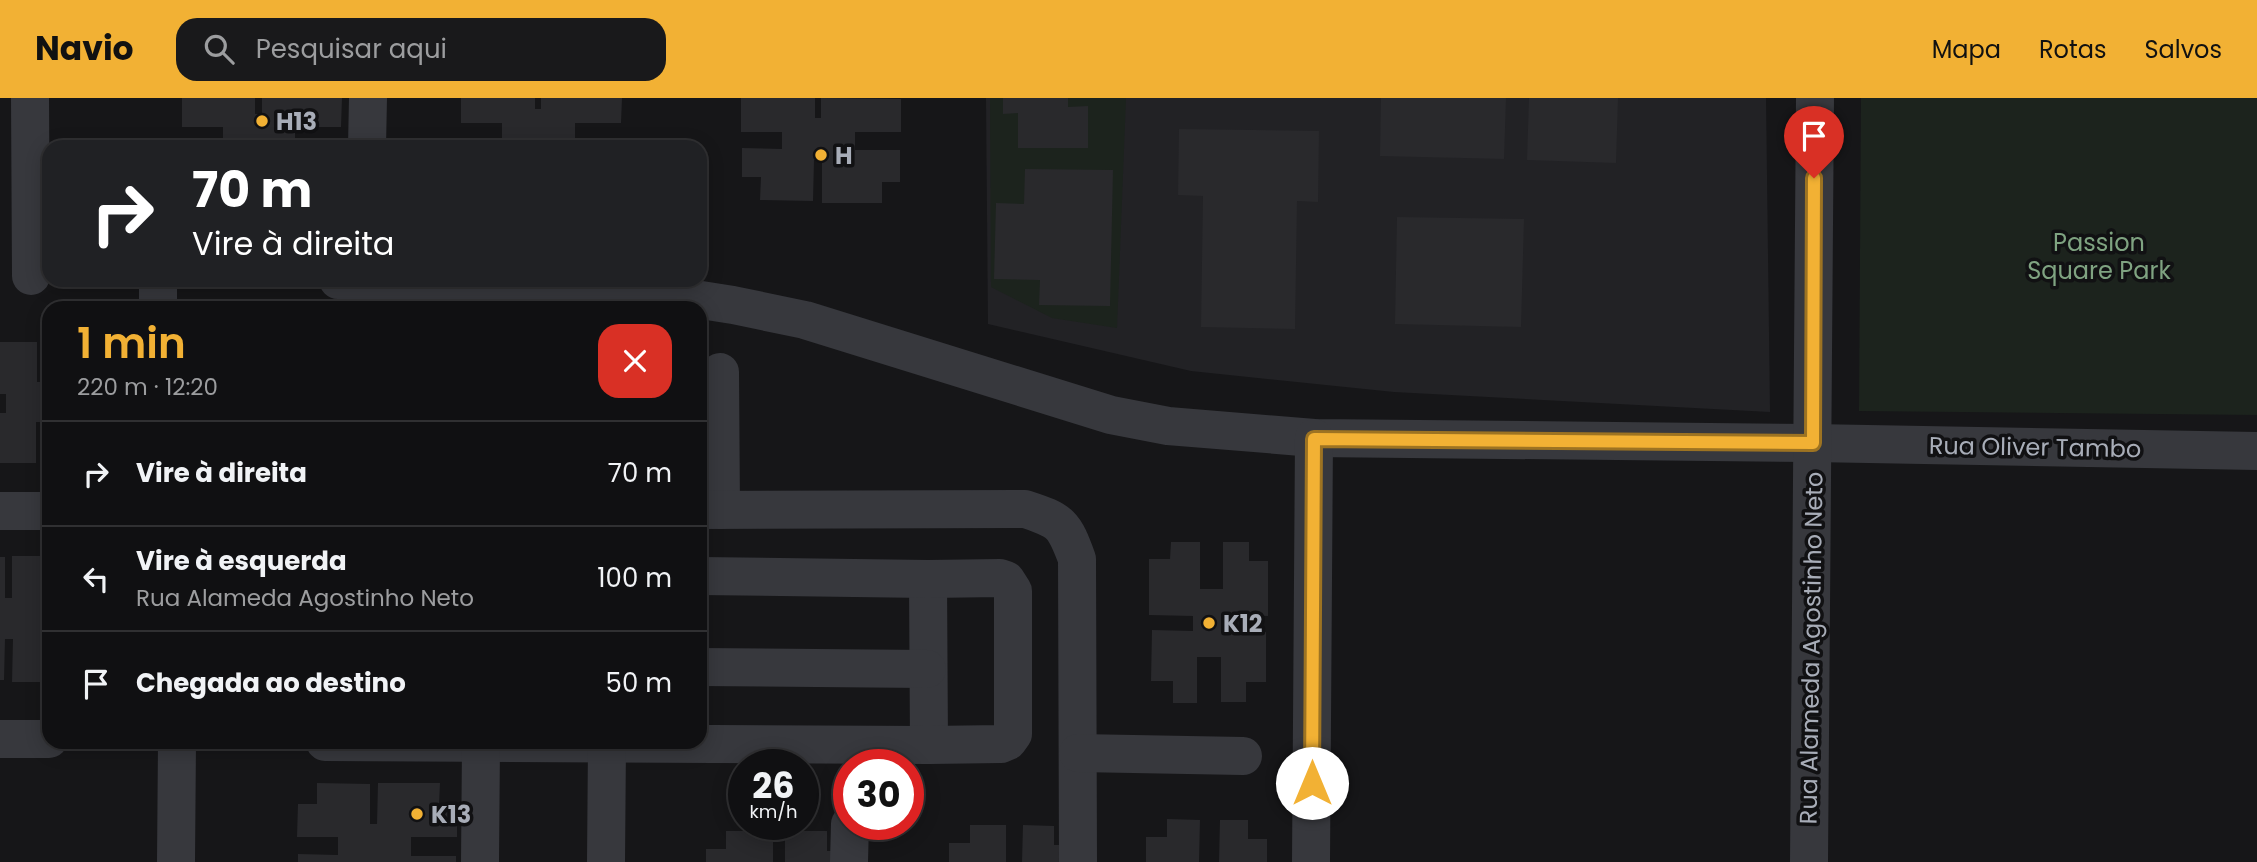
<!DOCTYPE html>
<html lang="pt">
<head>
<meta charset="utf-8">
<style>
  :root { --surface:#101012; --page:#19191b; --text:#f1f3f6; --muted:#9c9d9f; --line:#303032; --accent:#f2b134 }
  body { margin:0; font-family:Poppins,sans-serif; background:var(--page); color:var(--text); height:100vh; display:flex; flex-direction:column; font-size:26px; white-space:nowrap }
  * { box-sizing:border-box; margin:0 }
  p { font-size:23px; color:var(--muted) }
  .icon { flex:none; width:38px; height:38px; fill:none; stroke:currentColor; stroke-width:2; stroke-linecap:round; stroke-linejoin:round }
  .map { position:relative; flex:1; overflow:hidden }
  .sheet { position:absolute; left:42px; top:203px; width:665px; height:448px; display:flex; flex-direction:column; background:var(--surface); border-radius:21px; box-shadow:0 4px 18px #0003,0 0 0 2px var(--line) }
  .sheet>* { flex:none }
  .top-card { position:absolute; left:42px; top:42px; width:665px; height:147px; border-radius:21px; box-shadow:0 4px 18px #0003,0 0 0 2px var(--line); background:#202124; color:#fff; overflow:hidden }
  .speed { position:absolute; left:728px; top:651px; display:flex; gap:14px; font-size:35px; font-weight:700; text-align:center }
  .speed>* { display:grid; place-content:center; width:91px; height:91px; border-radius:50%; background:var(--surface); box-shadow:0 4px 18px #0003,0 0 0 2px var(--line); line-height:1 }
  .speed small { font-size:18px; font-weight:400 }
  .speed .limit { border:10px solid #d22; background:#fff; color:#111 }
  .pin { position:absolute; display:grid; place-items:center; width:60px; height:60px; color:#fff; margin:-72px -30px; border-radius:50% 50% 50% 0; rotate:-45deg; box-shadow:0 0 7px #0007 }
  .pin .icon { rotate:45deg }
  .me { position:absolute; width:77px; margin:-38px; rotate:0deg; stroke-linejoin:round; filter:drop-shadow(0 0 5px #0008) }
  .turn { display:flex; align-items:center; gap:24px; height:147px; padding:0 35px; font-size:32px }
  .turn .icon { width:91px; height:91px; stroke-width:2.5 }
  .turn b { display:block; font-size:49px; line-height:60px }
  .round { display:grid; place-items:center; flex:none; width:74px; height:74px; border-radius:21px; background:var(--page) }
  .headline { display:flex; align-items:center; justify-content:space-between; height:119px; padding:0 35px }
  h1 { font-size:42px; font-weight:600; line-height:52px; color:var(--accent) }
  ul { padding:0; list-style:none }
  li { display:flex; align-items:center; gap:21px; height:105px; padding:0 35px; border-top:2px solid var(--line) }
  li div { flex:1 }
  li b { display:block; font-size:26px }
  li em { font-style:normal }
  header { display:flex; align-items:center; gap:42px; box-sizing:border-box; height:98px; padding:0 35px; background:var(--accent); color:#111 }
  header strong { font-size:33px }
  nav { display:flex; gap:38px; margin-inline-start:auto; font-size:24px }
  .search { width:490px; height:63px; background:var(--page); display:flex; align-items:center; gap:18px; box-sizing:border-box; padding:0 24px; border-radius:21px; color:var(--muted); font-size:26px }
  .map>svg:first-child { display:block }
</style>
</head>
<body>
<header>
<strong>Navio</strong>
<div class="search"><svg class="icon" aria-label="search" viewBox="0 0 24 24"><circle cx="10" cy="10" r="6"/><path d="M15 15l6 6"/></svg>Pesquisar aqui</div>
<nav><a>Mapa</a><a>Rotas</a><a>Salvos</a></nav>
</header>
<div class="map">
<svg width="2257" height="764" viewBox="0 0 2257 764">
  <rect width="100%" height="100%" fill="#161618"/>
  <polygon fill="#222225" points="986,0 1766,0 1770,314 1394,294 1191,273 988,226"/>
  <g fill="#1c231d">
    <polygon points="990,0 1126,0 1117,230 1052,220 991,189"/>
    <polygon points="1861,0 2257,0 2257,317 1859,313"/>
  </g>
  <g fill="#29292c">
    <polygon points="182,0 255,0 255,16 262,16 262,0 342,0 341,29 295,29 295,49 183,49 183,46 223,46 223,29 182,29"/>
    <polygon points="461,0 535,0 535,11 541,11 541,0 622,0 621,25 575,25 575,43 621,43 621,49 462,49 462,41 502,41 502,25 461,25"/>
    <polygon points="741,0 815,0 815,20 821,20 821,0 901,1 901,34 855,34 855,52 900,52 900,84 882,84 882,105 822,105 822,62 814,62 813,103 760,102 761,79 742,79 742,50 782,51 782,34 741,34"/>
    <polygon points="1003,0 1068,0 1068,9 1088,8 1088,50 1018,50 1018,15 1003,16"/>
    <polygon points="1381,0 1506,0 1504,61 1380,58"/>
    <polygon points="1529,0 1618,0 1616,65 1527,62"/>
    <polygon points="1179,31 1319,33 1318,104 1297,103 1295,231 1201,229 1203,98 1178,97"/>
    <polygon points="1025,71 1113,72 1110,208 1039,207 1040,182 994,181 996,105 1024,106"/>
    <polygon points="1397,119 1524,121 1521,229 1395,226"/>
    <polygon points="46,243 49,243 49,367 46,367 47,324 36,324 36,365 0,365 0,315 6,315 6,296 0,296 0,244 37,244 37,284 46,284"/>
    <polygon points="1171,444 1200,444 1200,491 1223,491 1223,444 1249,444 1249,463 1268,463 1268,518 1225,517 1225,534 1266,534 1266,584 1246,584 1246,604 1221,604 1221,559 1197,559 1197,605 1173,605 1173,583 1151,583 1152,532 1193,533 1193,518 1149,517 1149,461 1170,461"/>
    <polygon points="12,458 49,458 49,513 45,513 45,531 49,531 49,584 12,584 13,541 5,541 4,582 0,582 0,459 5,459 5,500 12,500"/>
    <polygon points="317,685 370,686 370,726 377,726 378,685 440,685 439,707 457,707 457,739 411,739 411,758 456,758 456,764 298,764 298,756 338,757 338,739 297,739 298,706 317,706"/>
    <polygon points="1167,721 1200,722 1199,764 1146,764 1146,739 1167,739"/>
    <polygon points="1220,722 1248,722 1248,741 1267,741 1267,764 1219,764"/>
    <polygon points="970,727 1006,727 1006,764 949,764 949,745 970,745"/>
    <polygon points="1023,727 1054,728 1054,747 1073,747 1073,764 1022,764"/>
    <polygon points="726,733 773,733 773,764 706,764 706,751 726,751"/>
    <polygon points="785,733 827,733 827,753 847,753 846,764 785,764"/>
  </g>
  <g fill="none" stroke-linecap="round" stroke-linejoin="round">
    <g stroke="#37383d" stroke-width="38">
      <polyline points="30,0 31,178"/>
      <polyline points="367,49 368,0"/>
      <polyline points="338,182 549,185 663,196 733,207 805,222 1111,317 1168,328 1314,340 1813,345 2257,353"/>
      <polyline points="158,210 158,182"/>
      <polyline points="720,274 721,412"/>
      <path d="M700 412 1025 411C1062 423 1064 426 1077 461L1078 764"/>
      <polyline points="0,413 49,413"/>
      <polyline points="928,481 929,647"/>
      <polyline points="700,569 927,571"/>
      <polyline points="0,641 49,641"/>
      <polyline points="325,644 929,647 1001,646 1008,643 1013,636 1013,493 1006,482 1000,480 928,481 700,478"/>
      <polyline points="1078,655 1243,658"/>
      <polyline points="176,764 177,644"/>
      <polyline points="480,764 481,646"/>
      <polyline points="606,764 607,645"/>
      <polyline points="849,764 850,726"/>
      <polyline points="1311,764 1314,340"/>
      <polyline points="1809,764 1815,0"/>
    </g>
  </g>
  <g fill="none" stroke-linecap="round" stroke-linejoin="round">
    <g stroke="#9d7322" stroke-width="18">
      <polyline id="route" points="1312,685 1314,341 1813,345 1814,80"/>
    </g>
    <use href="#route" stroke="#f2b134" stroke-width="12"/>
  </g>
  <g fill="#f2b134" stroke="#111113" stroke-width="2.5">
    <circle cx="262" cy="23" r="7"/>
    <circle cx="821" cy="57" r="7"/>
    <circle cx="1209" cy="525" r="7"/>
    <circle cx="417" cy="716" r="7"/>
  </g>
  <g text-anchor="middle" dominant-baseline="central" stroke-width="7" stroke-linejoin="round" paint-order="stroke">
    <g font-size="24" font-weight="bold" fill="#a8adb8" stroke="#111113" text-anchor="start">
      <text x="276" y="23">H13</text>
      <text x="835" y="57">H</text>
      <text x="1223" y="525">K12</text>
      <text x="431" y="716">K13</text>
    </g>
    <g font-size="24" fill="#7fa381" stroke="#111113">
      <text x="2099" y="144">Passion<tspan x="2099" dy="28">Square Park</tspan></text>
    </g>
    <g font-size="24" fill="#a8adb8" stroke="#111113">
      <text transform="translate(2035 349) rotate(1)">Rua Oliver Tambo</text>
      <text transform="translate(1811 550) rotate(-89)">Rua Alameda Agostinho Neto</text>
    </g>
  </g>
</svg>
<div class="speed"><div>26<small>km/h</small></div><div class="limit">30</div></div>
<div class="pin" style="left:1814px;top:80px;background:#d93025"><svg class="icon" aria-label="arrive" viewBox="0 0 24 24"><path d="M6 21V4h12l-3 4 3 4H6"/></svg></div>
<svg class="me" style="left:1312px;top:685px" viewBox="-20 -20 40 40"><circle r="19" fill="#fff"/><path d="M0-13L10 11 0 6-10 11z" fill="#f2b134"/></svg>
<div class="top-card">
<div class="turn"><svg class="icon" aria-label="right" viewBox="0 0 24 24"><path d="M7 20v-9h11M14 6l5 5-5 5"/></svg><div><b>70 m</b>Vire à direita</div></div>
</div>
<section class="sheet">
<div class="headline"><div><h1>1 min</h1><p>220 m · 12:20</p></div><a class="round" style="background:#d93025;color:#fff"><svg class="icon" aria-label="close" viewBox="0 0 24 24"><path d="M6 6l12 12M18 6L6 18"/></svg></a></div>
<ul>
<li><svg class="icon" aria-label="right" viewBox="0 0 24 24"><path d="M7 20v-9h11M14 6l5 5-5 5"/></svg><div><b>Vire à direita</b></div><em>70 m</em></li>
<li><svg class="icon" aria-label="left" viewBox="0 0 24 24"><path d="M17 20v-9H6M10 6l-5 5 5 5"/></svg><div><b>Vire à esquerda</b><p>Rua Alameda Agostinho Neto</p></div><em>100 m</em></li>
<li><svg class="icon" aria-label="arrive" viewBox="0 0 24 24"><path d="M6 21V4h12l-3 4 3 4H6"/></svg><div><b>Chegada ao destino</b></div><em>50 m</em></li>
</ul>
</section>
</div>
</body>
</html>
